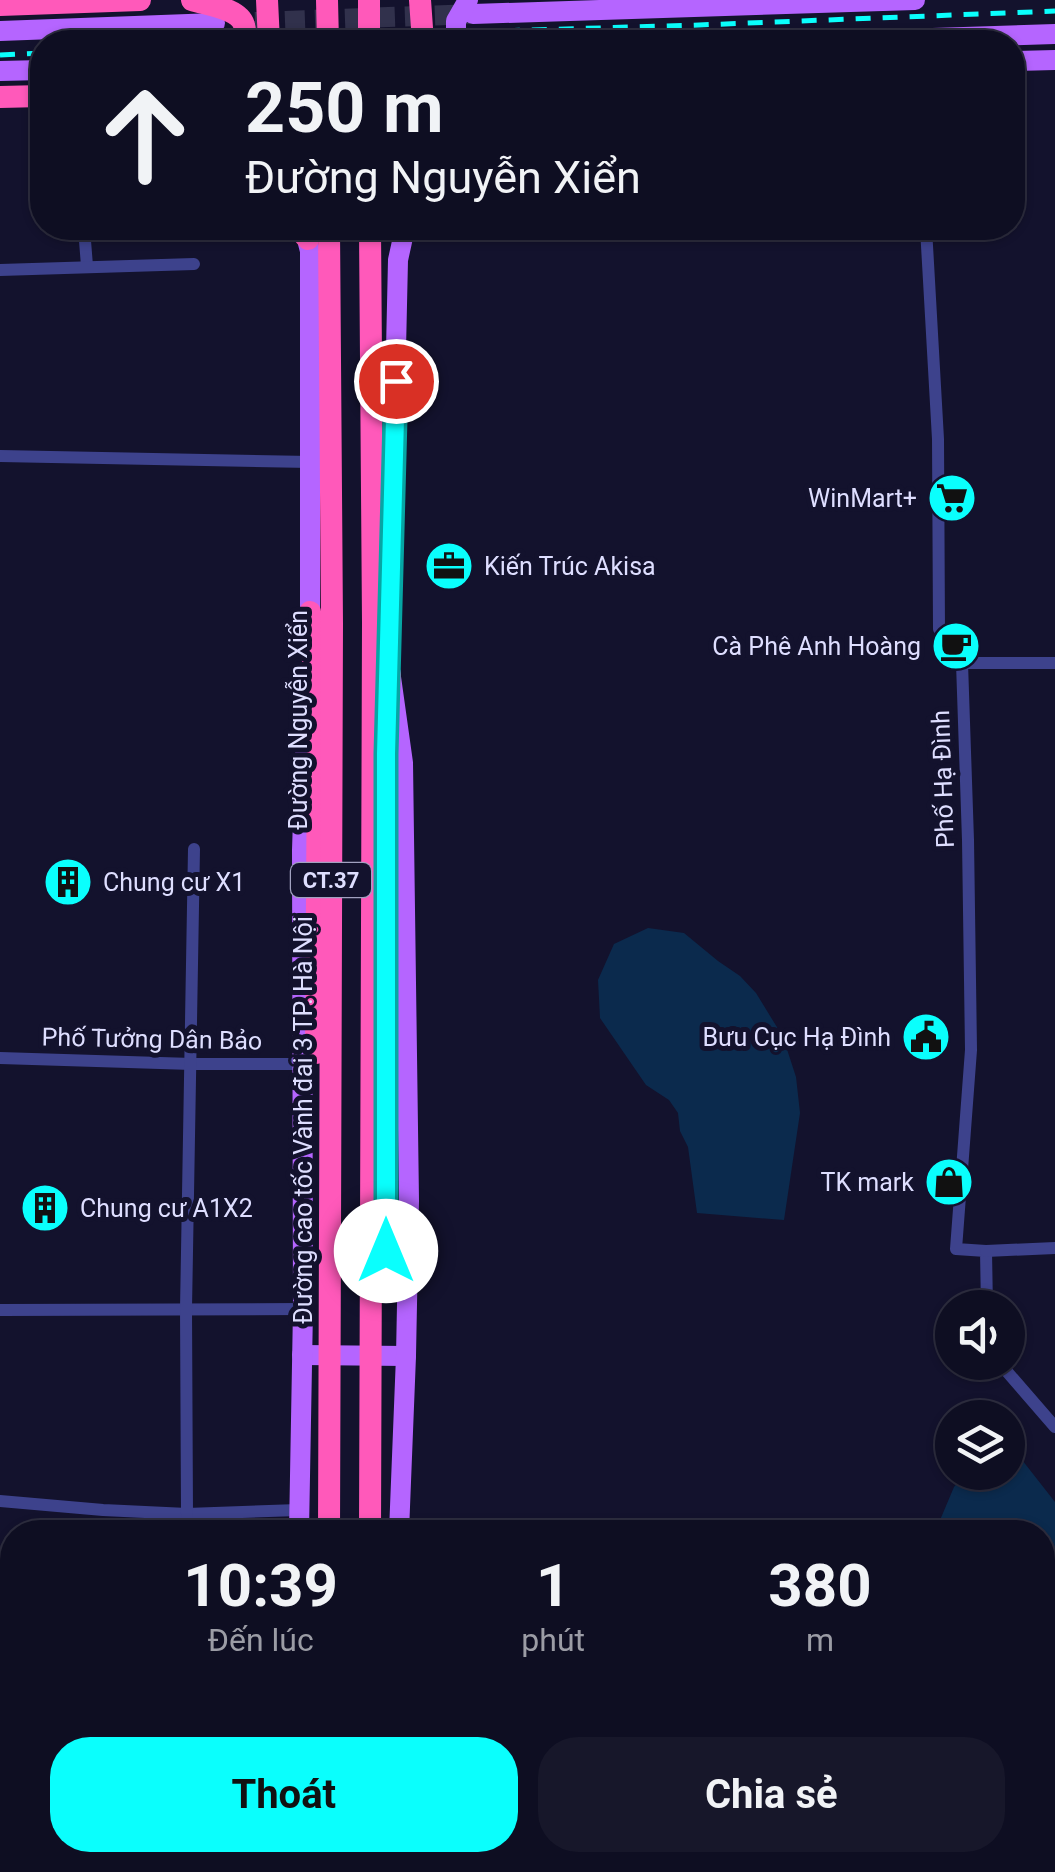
<!DOCTYPE html>
<html lang="vi">
<head>
<meta charset="utf-8">
<style>
  :root { --surface:#0e0e22; --page:#17172a; --text:#f1f3f6; --muted:#9b9ca5; --line:#2e2e40; --accent:#0afffd }
  body { margin:0; font-family:Roboto,sans-serif; background:var(--page); color:var(--text); height:100vh; display:flex; flex-direction:column; font-size:38px; white-space:nowrap }
  * { box-sizing:border-box; margin:0 }
  p { font-size:32px; color:var(--muted) }
  .icon { flex:none; width:55px; height:55px; fill:none; stroke:currentColor; stroke-width:2; stroke-linecap:round; stroke-linejoin:round }
  .map { position:relative; flex:1; overflow:hidden }
  .panel { position:absolute; left:0px; top:1520px; width:1055px; height:352px; display:flex; flex-direction:column; background:var(--surface); border-radius:40px 40px 0 0; box-shadow:0 2px 8px #0004,0 0 0 2px var(--line) }
  .panel>* { flex:none }
  .banner { position:absolute; left:30px; top:30px; width:995px; height:210px; border-radius:40px; box-shadow:0 2px 8px #0004,0 0 0 2px var(--line); background:#0e0e22; color:var(--text); overflow:hidden }
  .fabs { position:absolute; left:935px; top:1290px; display:grid; gap:20px }
  .fabs a { display:grid; place-items:center; width:90px; height:90px; border-radius:50%; background:var(--surface); box-shadow:0 2px 8px #0004,0 0 0 2px var(--line); font-size:50px }
  .pin { position:absolute; display:grid; place-items:center; width:85px; height:85px; color:#fff; margin:-42px; border:5px solid #fff; border-radius:50%; box-shadow:0 2px 10px #0007 }
  .me { position:absolute; width:110px; margin:-55px; rotate:0deg; stroke-linejoin:round; filter:drop-shadow(0 0 8px #0008) }
  .turn { display:flex; align-items:center; gap:35px; height:210px; padding:0 50px; font-size:45px }
  .turn .icon { width:130px; height:130px; stroke-width:2.5 }
  .turn b { display:block; font-size:70px; line-height:85px }
  .eta { display:flex; justify-content:space-evenly; align-items:center; height:170px; text-align:center }
  .eta b { font-size:60px; font-weight:700; line-height:70px }
  .action { display:flex; gap:20px; margin-top:auto; padding:20px 50px }
  .action a { flex:1; height:115px; border-radius:40px; background:var(--accent); color:#111; font-size:40px; font-weight:700; line-height:115px; text-align:center }
  .action a+a { background:var(--page); color:var(--text) }
  .map>svg:first-child { display:block }
</style>
</head>
<body>
<div class="map">
<svg width="1055" height="1872" viewBox="0 0 1055 1872">
  <rect width="100%" height="100%" fill="#13122d"/>
  <g fill="#0b2a4d">
    <polygon points="648,928 684,933 718,961 740,976 756,993 783,1037 796,1077 800,1113 784,1220 697,1213 688,1147 680,1131 678,1113 669,1100 646,1085 600,1018 598,980 614,944"/>
    <polygon points="1008,1442 1055,1502 1055,1872 751,1872 738,1860 1042,1860 1042,1532 935,1532 954,1487 965,1473 1008,1472"/>
  </g>
  <g fill="none" stroke-linecap="round" stroke-linejoin="round">
    <polyline stroke="#31314c" stroke-width="20" stroke-dasharray="20 10" stroke-linecap="butt" points="255,22 473,14"/>
    <g stroke="#3d428c" stroke-width="12">
      <polyline points="84,228 87,266"/>
      <polyline points="926,228 938,439 939,629 962,663 968,840 971,1050 956,1249 986,1251 987,1308"/>
      <polyline points="0,270 194,264"/>
      <polyline points="0,456 311,462"/>
      <polyline points="962,663 1055,663"/>
      <polyline points="0,1058 192,1064 303,1064"/>
      <polyline points="986,1251 1055,1248"/>
      <polyline points="0,1310 303,1309"/>
      <polyline points="1002,1362 1003,1367 1055,1427"/>
      <polyline points="0,1501 103,1510 187,1514 298,1510"/>
      <polyline points="187,1514 186,1309 194,849"/>
    </g>
    <g stroke="#b565ff" stroke-width="20">
      <polyline points="473,14 915,0"/>
      <polyline points="0,31 215,23"/>
      <polyline points="456,42 456,21 468,0"/>
      <polyline points="808,42 1055,34"/>
      <polyline points="1012,61 1055,60"/>
      <polyline points="0,71 42,70"/>
      <polyline points="304,228 310,251 310,626"/>
      <polyline points="302,1355 406,1356"/>
      <polyline points="299,1532 303,1309 302,850 307,695"/>
      <polyline points="399,1532 406,1356 409,1201 403,763 389,663 398,260 405,228"/>
      <polyline points="303,1872 303,1860"/>
      <polyline points="398,1872 398,1860"/>
    </g>
    <g stroke="#ff59ba" stroke-width="22">
      <path d="M192 0C207 5 239 8 244 25 246 31 245 37 245 42"/>
      <polyline points="267,0 269,42"/>
      <polyline points="420,0 423,42"/>
      <polyline points="0,5 140,0"/>
      <polyline points="0,97 42,96"/>
      <polyline points="298,228 308,239"/>
      <polyline points="310,612 318,744 316,1053"/>
      <polyline points="386,1025 386,754 390,674"/>
      <polyline points="327,1872 327,1860"/>
      <polyline points="368,1872 368,1860"/>
    </g>
    <g stroke="#0afffd" stroke-width="5" stroke-dasharray="15 12" stroke-linecap="butt">
      <polyline points="127,42 699,25 1055,11"/>
      <polyline points="0,55 42,53"/>
    </g>
    <g stroke="#ff59ba" stroke-width="22">
      <polyline points="327,0 328,42"/>
      <polyline points="369,0 369,42"/>
      <polyline points="329,1532 332,623 329,228"/>
      <polyline points="370,1532 373,622 370,228"/>
    </g>
  </g>
  <g fill="none" stroke-linecap="round" stroke-linejoin="round">
    <g stroke="#06a6a4" stroke-width="25">
      <polyline id="route" points="386,1251 386,754 396,381"/>
    </g>
    <use href="#route" stroke="#0afffd" stroke-width="18"/>
  </g>
  <defs>
    <g id="supermarket-disc" transform="scale(2.5)"><circle r="9.5" fill="#0afffd" stroke="#13122d"/><path d="M-6-5.5h2.5l.6 2H6L4.5 2H-2.5L-4.4-4H-6ZM-1.5 3.2a1.3 1.3 0 1 0 .1 0ZM3 3.2a1.3 1.3 0 1 0 .1 0Z" fill="#111"/></g>
    <g id="office-disc" transform="scale(2.5)"><circle r="9.5" fill="#0afffd" stroke="#13122d"/><path d="M-6-3h4V-5.5h4V-3h4V5H-6ZM-1-4.5V-3h2v-1.5ZM-6 0V1H6V0Z" fill="#111"/></g>
    <g id="cafe-disc" transform="scale(2.5)"><circle r="9.5" fill="#0afffd" stroke="#13122d"/><path d="M-5.5-4.5H6V0H3Q3 3.5 0 3.5H-2.5Q-5.5 3.5-5.5 0ZM3-3.2v2h1.7v-2ZM-6 4.5H4V6H-6Z" fill="#111"/></g>
    <g id="building-disc" transform="scale(2.5)"><circle r="9.5" fill="#0afffd" stroke="#13122d"/><path d="M-4-6H4V6H1V3H-1V6H-4ZM-2.5-4.3h1.7v1.8h-1.7ZM.8-4.3h1.7v1.8H.8ZM-2.5-1h1.7V.8h-1.7ZM.8-1h1.7V.8H.8Z" fill="#111"/></g>
    <g id="civic-disc" transform="scale(2.5)"><circle r="9.5" fill="#0afffd" stroke="#13122d"/><path d="M-.6-6.5H3V-4.5H.6V-3L4-1V1h2V6H-6V1h2V-1L-.6-3ZM-1.2 2.5V6h2.4V2.5Z" fill="#111"/></g>
    <g id="shop-disc" transform="scale(2.5)"><circle r="9.5" fill="#0afffd" stroke="#13122d"/><path d="M-5-2.5h2.3a2.7 3.5 0 0 1 5.4 0H5L5.5 6h-11ZM-1.5-2.5h3a1.5 2.3 0 0 0-3 0Z" fill="#111"/></g>
  </defs>
  <g fill-rule="evenodd">
    <use href="#supermarket-disc" x="952" y="498"/>
    <use href="#office-disc" x="449" y="566"/>
    <use href="#cafe-disc" x="956" y="646"/>
    <use href="#building-disc" x="68" y="882"/>
    <use href="#civic-disc" x="926" y="1037"/>
    <use href="#shop-disc" x="949" y="1182"/>
    <use href="#building-disc" x="45" y="1208"/>
  </g>
  <g text-anchor="middle" dominant-baseline="central" stroke-width="10" stroke-linejoin="round" paint-order="stroke">
    <rect fill="#13122d" stroke="#a1a1c0" stroke-width="2.5" x="291" y="863" width="80" height="34" rx="8"/>
    <g font-size="22" font-weight="bold" fill="#dedeff">
      <text x="331" y="880">CT.37</text>
    </g>
    <g font-size="25" fill="#dedeff" stroke="#13122d" text-anchor="end">
      <text x="917" y="498">WinMart+</text>
      <text x="484" y="566" text-anchor="start">Kiến Trúc Akisa</text>
      <text x="921" y="646">Cà Phê Anh Hoàng</text>
      <text x="103" y="882" text-anchor="start">Chung cư X1</text>
      <text x="891" y="1037">Bưu Cục Hạ Đình</text>
      <text x="914" y="1182">TK mark</text>
      <text x="80" y="1208" text-anchor="start">Chung cư A1X2</text>
    </g>
    <g font-size="25" fill="#dedeff" stroke="#13122d">
      <text transform="translate(298 720) rotate(-90)">Đường Nguyễn Xiển</text>
      <text transform="translate(943 779) rotate(-92)">Phố Hạ Đình</text>
      <text transform="translate(152 1039) rotate(1)">Phố Tưởng Dân Bảo</text>
      <text transform="translate(303 1120) rotate(-90)">Đường cao tốc Vành đai 3 TP. Hà Nội</text>
    </g>
  </g>
</svg>
<div class="fabs">
<a><svg class="icon" aria-label="sound" viewBox="0 0 24 24"><path d="M4 9h4l5-4v14l-5-4H4zM17 9q2 3 0 6"/></svg></a>
<a><svg class="icon" aria-label="layers" viewBox="0 0 24 24"><path d="M12 4l9 5-9 5-9-5zM3 14l9 5 9-5"/></svg></a>
</div>
<div class="pin" style="left:396px;top:381px;background:#d93025"><svg class="icon" aria-label="arrive" viewBox="0 0 24 24"><path d="M6 21V4h12l-3 4 3 4H6"/></svg></div>
<svg class="me" style="left:386px;top:1251px" viewBox="-20 -20 40 40"><circle r="19" fill="#fff"/><path d="M0-13L10 11 0 6-10 11z" fill="#0afffd"/></svg>
<div class="banner">
<div class="turn"><svg class="icon" aria-label="ahead" viewBox="0 0 24 24"><path d="M12 20V5M6 11l6-6 6 6"/></svg><div><b>250 m</b>Đường Nguyễn Xiển</div></div>
</div>
<section class="panel">
<div class="eta">
<div><b>10:39</b><p>Đến lúc</p></div>
<div><b>1</b><p>phút</p></div>
<div><b>380</b><p>m</p></div>
</div>
<div class="action"><a>Thoát</a><a>Chia sẻ</a></div>
</section>
</div>
</body>
</html>
